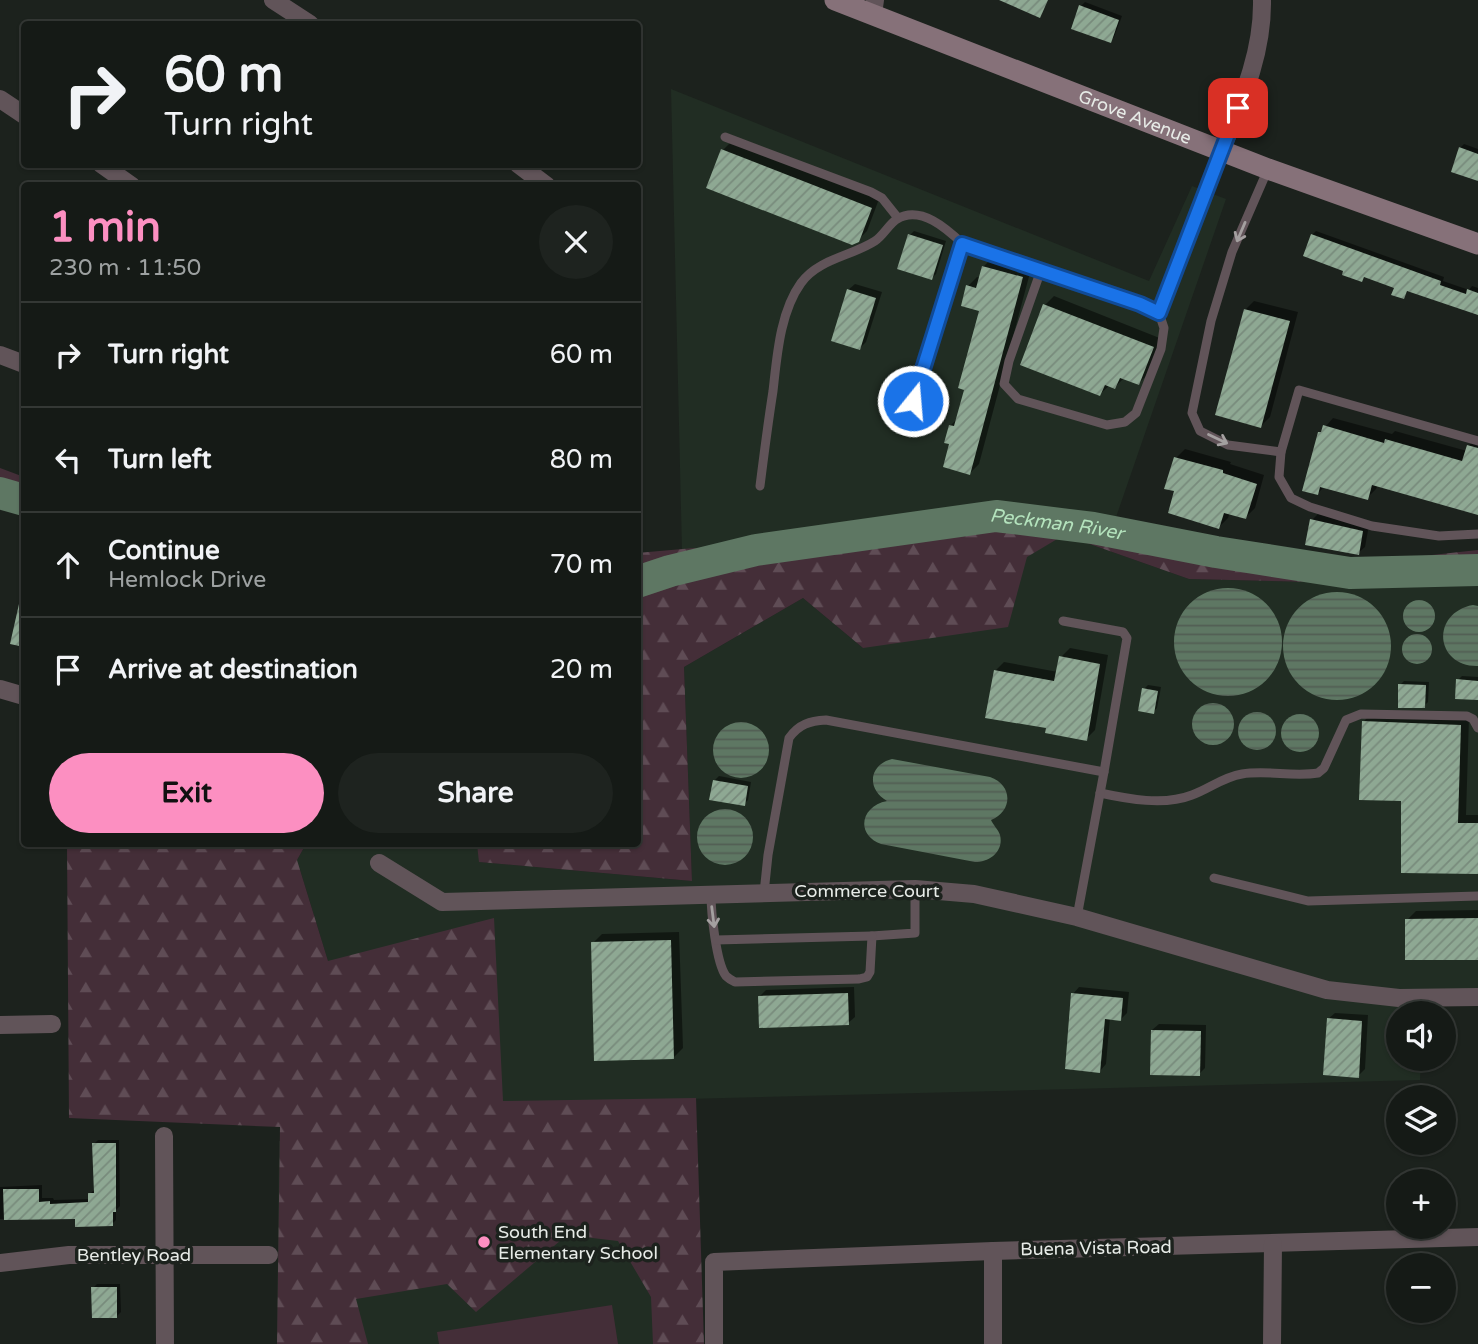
<!DOCTYPE html>
<html lang="en">
<head>
<meta charset="utf-8">
<style>
  :root { --surface:#151a16; --page:#1e231f; --text:#f1f3f6; --muted:#9da1a1; --line:#343835; --accent:#fc8fc1 }
  body { margin:0; font-family:"Varela Round",sans-serif; background:var(--page); color:var(--text); height:100vh; display:flex; flex-direction:column; font-size:26px; white-space:nowrap }
  * { box-sizing:border-box; margin:0 }
  p { font-size:23px; color:var(--muted) }
  .icon { flex:none; width:38px; height:38px; fill:none; stroke:currentColor; stroke-width:2; stroke-linecap:round; stroke-linejoin:round }
  .map { position:relative; flex:1; overflow:hidden }
  .side { position:absolute; left:21px; top:182px; width:620px; height:665px; display:flex; flex-direction:column; background:var(--surface); border-radius:7px; box-shadow:0 2px 5px #0004,0 0 0 2px var(--line) }
  .side>* { flex:none }
  .top-card { position:absolute; left:21px; top:21px; width:620px; height:147px; border-radius:7px; box-shadow:0 2px 5px #0004,0 0 0 2px var(--line); background:#151a16; color:var(--text); overflow:hidden }
  .fabs { position:absolute; left:1386px; top:1001px; display:grid; gap:14px }
  .fabs a { display:grid; place-items:center; width:70px; height:70px; border-radius:50%; background:var(--surface); box-shadow:0 2px 5px #0004,0 0 0 2px var(--line); font-size:35px }
  .pin { position:absolute; display:grid; place-items:center; width:60px; height:60px; color:#fff; margin:-30px; border-radius:14px; box-shadow:0 4px 10px #0006 }
  .me { position:absolute; width:77px; margin:-38px; rotate:17deg; stroke-linejoin:round; filter:drop-shadow(0 0 5px #0008) }
  .turn { display:flex; align-items:center; gap:24px; height:147px; padding:0 28px; font-size:32px }
  .turn .icon { width:91px; height:91px; stroke-width:2.5 }
  .turn b { display:block; font-size:49px; line-height:60px }
  .round { display:grid; place-items:center; flex:none; width:74px; height:74px; border-radius:37px; background:var(--page) }
  .overview { display:flex; align-items:center; justify-content:space-between; height:119px; padding:0 28px }
  h1 { font-size:42px; font-weight:700; line-height:52px; color:var(--accent) }
  .cta { display:flex; gap:14px; margin-top:auto; padding:14px 28px }
  .cta a { flex:1; height:80px; border-radius:42px; background:var(--accent); color:#111; font-size:28px; font-weight:700; line-height:80px; text-align:center }
  .cta a+a { background:var(--page); color:var(--text) }
  ul { padding:0; list-style:none }
  li { display:flex; align-items:center; gap:21px; height:105px; padding:0 28px; border-top:2px solid var(--line) }
  li div { flex:1 }
  li b { display:block; font-size:26px }
  li em { font-style:normal }
  .map>svg:first-child { display:block }
</style>
</head>
<body>
<div class="map">
<svg width="1478" height="1344" viewBox="0 0 1478 1344">
  <defs>
    <pattern id="forest-firs" width="22" height="20" patternUnits="userSpaceOnUse" patternTransform="scale(1.75)"><rect width="22" height="20" fill="#442e38"/><path d="M5 1l3.5 6h-7zM16 11l3.5 6h-7z" fill="#5f4c55"/></pattern>
    <pattern id="water-rules" width="6" height="5" patternUnits="userSpaceOnUse" patternTransform="scale(1.75)"><rect width="6" height="5" fill="#5e7763"/><path d="M0 2.5h6" fill="none" stroke="#525e54"/></pattern>
    <pattern id="building-hatch" width="6" height="6" patternUnits="userSpaceOnUse" patternTransform="scale(1.75)"><rect width="6" height="6" fill="#8ea893"/><path d="M-1 1l2-2M0 6l6-6M5 7l2-2" fill="none" stroke="#788b7c"/></pattern>
  </defs>
  <rect width="100%" height="100%" fill="#1c221d"/>
  <g fill="#212d23">
    <polygon points="671,89 1149,281 1192,186 1226,199 1114,523 710,553 682,551"/>
    <polygon points="1064,535 1189,579 1478,586 1478,995 1424,1008 1423,1013 1398,1013 1398,1059 1421,1059 1420,1080 491,1104 328,961 297,860 306,844 477,844 480,862 692,881 684,667 803,598 863,648"/>
    <polygon points="686,1134 692,1344 277,1344 279,1141"/>
  </g>
  <polygon fill="#442e38" points="612,1305 618,1344 439,1344 437,1332"/>
  <g fill="url(#forest-firs)">
    <polygon points="0,468 24,477 24,516 0,506"/>
    <polygon points="1010,505 1126,520 1215,540 1358,563 1478,550 1478,586 1189,579 1064,535 1027,557 1008,627 863,648 803,598 684,667 692,881 479,862 477,844 637,844 637,553 694,548 723,550"/>
    <polygon points="67,844 306,844 297,860 328,961 494,918 503,1101 696,1098 704,1344 653,1344 651,1297 618,1241 567,1235 476,1312 447,1284 356,1299 368,1344 277,1344 280,1127 69,1118"/>
  </g>
  <g fill="url(#water-rules)">
    <circle cx="1228" cy="642" r="54"/>
    <circle cx="1337" cy="646" r="54"/>
    <circle cx="1419" cy="616" r="16"/>
    <path d="M1473 605 1478 606V666C1435 667 1430 613 1473 605Z"/>
    <circle cx="1417" cy="649" r="15"/>
    <circle cx="1213" cy="724" r="21"/>
    <circle cx="1257" cy="731" r="19"/>
    <circle cx="1300" cy="733" r="19"/>
    <circle cx="741" cy="750" r="28"/>
    <path d="M892 759 990 777C1013 785 1013 811 991 820 993 825 998 829 1000 835 1004 851 990 862 975 862L881 844C855 834 861 806 887 801 867 790 868 765 892 759Z"/>
    <circle cx="725" cy="837" r="28"/>
  </g>
  <g fill="#0007">
    <polygon points="1085,2 1122,16 1114,37 1110,41 1081,6"/>
    <polygon points="732,141 879,199 867,231 858,240 723,150"/>
    <polygon points="1464,144 1478,149 1478,179 1460,148"/>
    <polygon points="914,231 946,241 936,274 932,278 910,235"/>
    <polygon points="1316,231 1444,277 1443,281 1469,290 1472,286 1478,288 1478,314 1409,290 1403,297 1396,287 1366,276 1361,280 1345,270 1312,235"/>
    <polygon points="992,258 1031,269 979,464 970,473 951,443 950,426 958,418 966,389 981,310 968,286 977,277 980,278 983,267"/>
    <polygon points="855,284 882,292 866,342 860,348 848,290"/>
    <polygon points="1054,296 1162,339 1148,374 1139,383 1124,378 1115,387 1110,385 1100,394 1022,364 1045,305"/>
    <polygon points="1254,301 1298,312 1270,417 1261,426 1246,309"/>
    <polygon points="1333,418 1392,434 1395,431 1467,451 1468,446 1478,437 1478,513 1378,485 1376,489 1367,498 1325,486 1318,493 1320,433"/>
    <polygon points="1185,449 1231,462 1230,464 1264,475 1255,508 1246,517 1230,512 1228,518 1219,527 1176,458"/>
    <polygon points="1318,514 1369,525 1365,547 1358,553 1312,520"/>
    <polygon points="1070,648 1108,655 1095,730 1086,739 995,671 1004,662 1058,672 1061,657"/>
    <polygon points="1462,676 1478,677 1478,698 1458,680"/>
    <polygon points="1404,681 1429,682 1428,702 1424,706 1400,685"/>
    <polygon points="1148,685 1161,687 1157,708 1153,712 1144,689"/>
    <polygon points="1372,713 1469,717 1466,815 1478,815 1478,872 1403,799 1363,722"/>
    <polygon points="719,776 751,782 748,800 744,804 715,780"/>
    <polygon points="1478,910 1478,958 1407,920 1416,911"/>
    <polygon points="679,932 683,1048 674,1057 593,943 602,934"/>
    <polygon points="854,987 855,1017 848,1023 759,997 766,990"/>
    <polygon points="1079,987 1129,992 1127,1013 1121,1019 1110,1018 1106,1064 1100,1071 1073,994"/>
    <polygon points="1335,1013 1368,1015 1365,1069 1358,1076 1328,1019"/>
    <polygon points="1159,1024 1206,1025 1205,1068 1199,1074 1152,1030"/>
    <polygon points="98,1140 119,1140 120,1206 116,1210 116,1220 112,1224 77,1217 0,1219 0,1187 42,1185 42,1198 53,1198 54,1200 90,1199 90,1194 94,1190 94,1144"/>
    <polygon points="97,1284 120,1284 121,1312 117,1316 93,1288"/>
  </g>
  <g fill="none" stroke-linecap="round" stroke-linejoin="round">
    <g stroke="#5e7763" stroke-width="32">
      <polyline points="0,493 24,500"/>
      <path id="s1" d="M637 582 670 571 756 550 996 516 1093 528 1216 552 1350 573 1478 570"/>
    </g>
  </g>
  <g fill="url(#building-hatch)">
    <polygon points="999,0 1048,0 1040,18"/>
    <polygon points="1079,5 1119,20 1111,43 1071,29"/>
    <polygon points="1459,147 1478,154 1478,181 1451,172"/>
    <polygon points="721,149 872,208 859,242 852,245 706,188"/>
    <polygon points="908,234 943,245 932,280 897,269"/>
    <polygon points="1311,234 1441,281 1440,285 1466,294 1467,289 1478,293 1478,315 1407,291 1404,299 1391,295 1394,288 1364,277 1362,282 1342,275 1343,271 1303,256"/>
    <polygon points="982,266 1023,277 970,475 943,467 949,444 944,443 949,425 954,426 964,390 958,388 979,311 961,306 966,285 976,288"/>
    <polygon points="847,289 876,298 860,350 831,341"/>
    <polygon points="1043,304 1154,347 1139,385 1120,378 1115,389 1105,385 1100,396 1020,365"/>
    <polygon points="1244,309 1290,321 1261,428 1215,415"/>
    <polygon points="1323,425 1384,443 1385,439 1462,461 1467,445 1478,448 1478,515 1372,485 1368,500 1320,487 1318,495 1302,491 1318,432 1321,432"/>
    <polygon points="1174,457 1223,470 1223,473 1257,484 1246,519 1224,513 1219,529 1168,513 1174,491 1164,489"/>
    <polygon points="1310,519 1363,531 1359,555 1305,545"/>
    <polygon points="19,604 24,605 24,647 10,644"/>
    <polygon points="1059,656 1100,664 1087,741 1045,733 1046,728 985,718 994,670 1054,681"/>
    <polygon points="1456,679 1478,681 1478,700 1455,699"/>
    <polygon points="1398,684 1426,685 1425,708 1398,708"/>
    <polygon points="1142,688 1158,691 1154,714 1138,711"/>
    <polygon points="1362,721 1461,725 1458,823 1478,823 1478,874 1401,873 1401,801 1359,800"/>
    <polygon points="713,780 748,786 745,806 709,800"/>
    <polygon points="1478,918 1478,960 1405,960 1405,919"/>
    <polygon points="671,940 674,1059 594,1061 591,942"/>
    <polygon points="848,993 849,1025 759,1028 758,996"/>
    <polygon points="1071,993 1123,998 1121,1021 1105,1019 1100,1073 1065,1069"/>
    <polygon points="1327,1018 1362,1021 1359,1078 1323,1075"/>
    <polygon points="1151,1030 1201,1031 1200,1076 1150,1075"/>
    <polygon points="92,1143 116,1143 116,1212 113,1212 113,1226 75,1227 75,1219 4,1220 3,1189 39,1189 39,1202 50,1201 50,1204 88,1202 88,1193 94,1193"/>
    <polygon points="91,1287 117,1287 117,1318 92,1318"/>
  </g>
  <g fill="none" stroke-linecap="round" stroke-linejoin="round">
    <g stroke="#615459" stroke-width="9">
      <polyline points="725,137 871,192 882,198 898,218"/>
      <polyline points="1268,169 1232,252 1211,321 1192,413 1200,431 1228,445 1281,452 1299,390 1478,441"/>
      <polyline points="1041,270 1009,361 1004,384 1018,399 1107,425 1125,422 1136,413 1161,349 1164,328 1159,313"/>
      <polyline points="913,401 963,244 1159,313 1221,151"/>
      <polyline points="1281,452 1279,477 1291,498 1310,507 1372,526 1439,536 1478,534"/>
      <path d="M760 486C764 454 768 423 773 391 777 356 780 312 801 283 818 259 852 256 875 241 883 236 889 224 897 219 921 205 947 229 963 244"/>
      <polyline points="1063,621 1123,632 1127,638 1104,772"/>
      <path d="M1100 793C1128 799 1164 806 1192 795 1209 789 1223 777 1242 774 1267 770 1293 777 1318 773L1324 768 1346 720 1361 714 1467 716 1473 719 1478 728"/>
      <polyline points="1214,878 1308,901 1478,896"/>
      <path d="M764 893 768 855 789 738C799 724 810 721 826 720L1104 772 1077 917"/>
      <path d="M711 894C711 911 716 963 726 976 728 978 733 981 735 982L859 979 867 977 870 972 872 936 915 933V889"/>
      <polyline points="716,940 872,936"/>
    </g>
    <g stroke="#615459" stroke-width="18">
      <polyline points="273,0 310,24"/>
      <polyline points="873,14 875,0"/>
      <polyline points="0,99 24,115"/>
      <path d="M1221 151C1241 102 1263 54 1262 0"/>
      <polyline points="101,164 132,186"/>
      <polyline points="518,164 547,186"/>
      <polyline points="0,355 24,364"/>
      <polyline points="0,689 24,696"/>
      <polyline points="379,863 442,902 915,889 974,894 1077,917 1327,990 1399,998 1478,997"/>
      <polyline points="0,1025 52,1024"/>
      <polyline points="164,1136 165,1344"/>
      <polyline points="0,1263 69,1255 269,1255"/>
      <polyline points="714,1344 714,1262 993,1251 1478,1237"/>
      <polyline points="993,1344 993,1251"/>
      <polyline points="1272,1344 1273,1244"/>
    </g>
    <path stroke="#867179" stroke-width="21" id="s2" d="M835 0 1268 169 1478 244"/>
  </g>
  <defs><path id="oneway-shaft" d="M-6 0H5M1.5-3L5.5 0L1.5 3" fill="none" stroke-width="1.6" stroke-linecap="round" stroke-linejoin="round" transform="scale(1.75)"/></defs>
  <g stroke="#a4a0a0">
    <use href="#oneway-shaft" transform="translate(1241 232) rotate(113)"/>
    <use href="#oneway-shaft" transform="translate(1218 439) rotate(25)"/>
    <use href="#oneway-shaft" transform="translate(713 917) rotate(83)"/>
  </g>
  <g fill="none" stroke-linecap="round" stroke-linejoin="round">
    <g stroke="#114b97" stroke-width="18">
      <polyline id="route" points="913,401 962,244 1140,304 1159,313 1238,108"/>
    </g>
    <use href="#route" stroke="#1a73e8" stroke-width="12"/>
  </g>
  <circle fill="#fc8fc1" stroke="#1c221d" stroke-width="2.5" cx="484" cy="1242" r="7"/>
  <g text-anchor="middle" dominant-baseline="central" stroke-width="7" stroke-linejoin="round" paint-order="stroke">
    <g font-size="18" fill="#e7ebe7" stroke="#1c221d">
      <text stroke="none"><textPath href="#s2" startOffset="322">Grove Avenue</textPath></text>
      <text x="867" y="891">Commerce Court</text>
      <text transform="translate(1096 1248) rotate(-1)">Buena Vista Road</text>
      <text x="134" y="1255">Bentley Road</text>
    </g>
    <g font-size="18" fill="#e7ebe7" stroke="#1c221d" text-anchor="start">
      <text x="498" y="1232">South End<tspan x="498" dy="21">Elementary School</tspan></text>
    </g>
    <g font-size="19" font-style="italic" fill="#b4e3bd" stroke="#1c221d">
      <text stroke="none"><textPath href="#s1" startOffset="427">Peckman River</textPath></text>
    </g>
  </g>
</svg>
<div class="fabs">
<a><svg class="icon" aria-label="sound" viewBox="0 0 24 24"><path d="M4 9h4l5-4v14l-5-4H4zM17 9q2 3 0 6"/></svg></a>
<a><svg class="icon" aria-label="layers" viewBox="0 0 24 24"><path d="M12 4l9 5-9 5-9-5zM3 14l9 5 9-5"/></svg></a>
<a>+</a>
<a>−</a>
</div>
<div class="pin" style="left:1238px;top:108px;background:#d93025"><svg class="icon" aria-label="arrive" viewBox="0 0 24 24"><path d="M6 21V4h12l-3 4 3 4H6"/></svg></div>
<svg class="me" style="left:913px;top:401px" viewBox="-20 -20 40 40"><circle r="17" fill="#1a73e8" stroke="#fff" stroke-width="3"/><path d="M0-11L8 9 0 5-8 9z" fill="#fff"/></svg>
<div class="top-card">
<div class="turn"><svg class="icon" aria-label="right" viewBox="0 0 24 24"><path d="M7 20v-9h11M14 6l5 5-5 5"/></svg><div><b>60 m</b>Turn right</div></div>
</div>
<section class="side">
<div class="overview"><div><h1>1 min</h1><p>230 m · 11:50</p></div><a class="round"><svg class="icon" aria-label="close" viewBox="0 0 24 24"><path d="M6 6l12 12M18 6L6 18"/></svg></a></div>
<ul>
<li><svg class="icon" aria-label="right" viewBox="0 0 24 24"><path d="M7 20v-9h11M14 6l5 5-5 5"/></svg><div><b>Turn right</b></div><em>60 m</em></li>
<li><svg class="icon" aria-label="left" viewBox="0 0 24 24"><path d="M17 20v-9H6M10 6l-5 5 5 5"/></svg><div><b>Turn left</b></div><em>80 m</em></li>
<li><svg class="icon" aria-label="ahead" viewBox="0 0 24 24"><path d="M12 20V5M6 11l6-6 6 6"/></svg><div><b>Continue</b><p>Hemlock Drive</p></div><em>70 m</em></li>
<li><svg class="icon" aria-label="arrive" viewBox="0 0 24 24"><path d="M6 21V4h12l-3 4 3 4H6"/></svg><div><b>Arrive at destination</b></div><em>20 m</em></li>
</ul>
<div class="cta"><a>Exit</a><a>Share</a></div>
</section>
</div>
</body>
</html>
